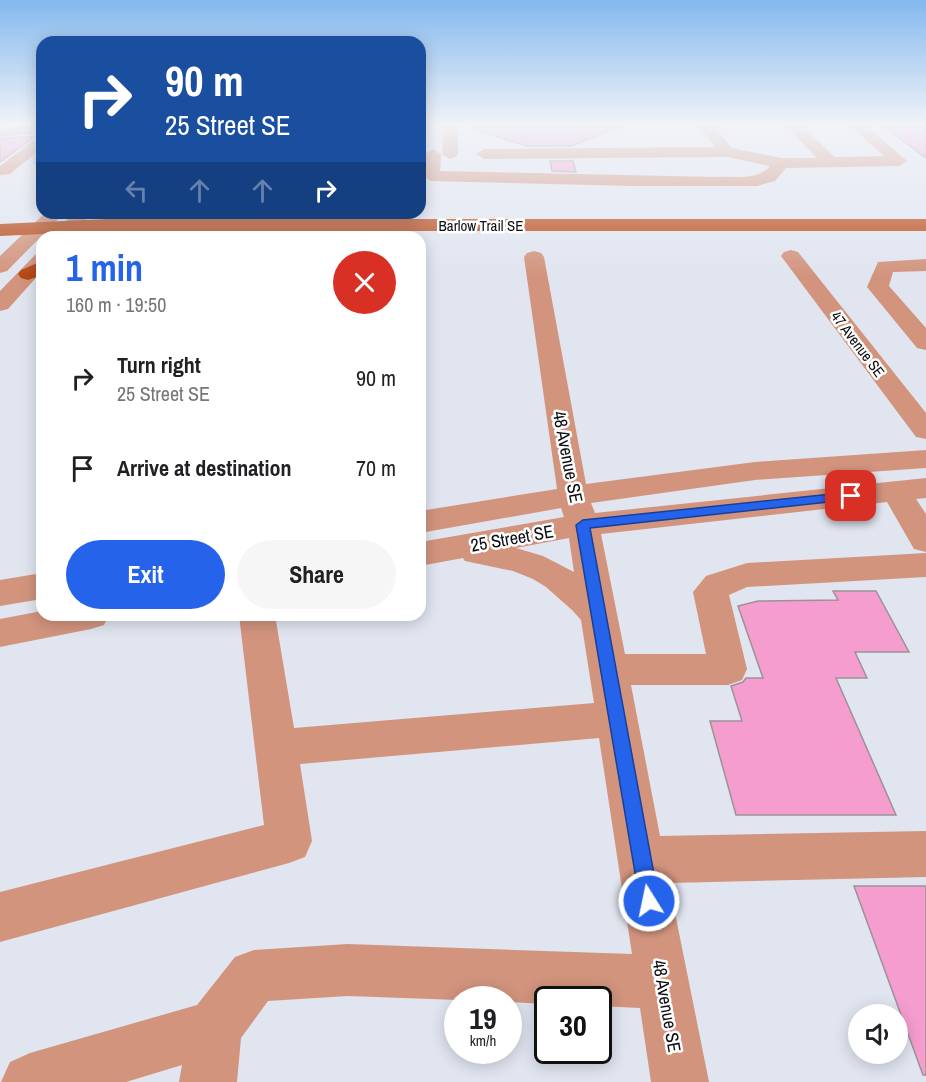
<!DOCTYPE html>
<html lang="en">
<head>
<meta charset="utf-8">
<style>
  :root { --surface:#fff; --page:#f6f6f6; --text:#202124; --muted:#757577; --accent:#2563eb }
  body { margin:0; font-family:"Archivo Narrow",sans-serif; background:var(--page); color:var(--text); height:100vh; display:flex; flex-direction:column; font-size:22px; white-space:nowrap }
  * { box-sizing:border-box; margin:0 }
  p { font-size:20px; color:var(--muted) }
  .icon { flex:none; width:33px; height:33px; fill:none; stroke:currentColor; stroke-width:2; stroke-linecap:round; stroke-linejoin:round }
  .map { position:relative; flex:1; overflow:hidden }
  .side { position:absolute; left:36px; top:231px; width:390px; height:390px; display:flex; flex-direction:column; background:var(--surface); border-radius:18px; box-shadow:0 3px 15px #0003 }
  .side>* { flex:none }
  .top-card { position:absolute; left:36px; top:36px; width:390px; height:183px; border-radius:18px; box-shadow:0 3px 15px #0003; background:#1a4fa0; color:#fff; overflow:hidden }
  .fabs { position:absolute; left:848px; top:1004px; display:grid; gap:12px }
  .fabs a { display:grid; place-items:center; width:60px; height:60px; border-radius:50%; background:var(--surface); box-shadow:0 3px 15px #0003; font-size:30px }
  .speed { position:absolute; left:444px; top:986px; display:flex; gap:12px; font-size:30px; font-weight:700; text-align:center }
  .speed>* { display:grid; place-content:center; width:78px; height:78px; border-radius:50%; background:var(--surface); box-shadow:0 3px 15px #0003; line-height:1 }
  .speed small { font-size:15px; font-weight:400 }
  .speed .limit { border:3px solid #111; border-radius:9px; background:#fff; color:#111 }
  .pin { position:absolute; display:grid; place-items:center; width:51px; height:51px; color:#fff; margin:-26px; border-radius:12px; box-shadow:0 3px 9px #0006 }
  .me { position:absolute; width:66px; margin:-33px; rotate:350deg; stroke-linejoin:round; filter:drop-shadow(0 0 4px #0008) }
  .turn { display:flex; align-items:center; gap:21px; height:126px; padding:0 30px; font-size:27px }
  .turn .icon { width:78px; height:78px; stroke-width:2.5 }
  .turn b { display:block; font-size:42px; line-height:51px }
  .lanes { display:flex; align-items:center; height:57px; padding:0 30px; background:#0003; justify-content:center; gap:30px; direction:ltr }
  .lanes .off { opacity:.35 }
  .round { display:grid; place-items:center; flex:none; width:63px; height:63px; border-radius:32px; background:var(--page) }
  .summary { display:flex; align-items:center; justify-content:space-between; height:102px; padding:0 30px }
  h1 { font-size:36px; font-weight:700; line-height:45px; color:var(--accent) }
  .action { display:flex; gap:12px; margin-top:auto; padding:12px 30px }
  .action a { flex:1; height:69px; border-radius:36px; background:var(--accent); color:#fff; font-size:24px; font-weight:700; line-height:69px; text-align:center }
  .action a+a { background:var(--page); color:var(--text) }
  ul { padding:0; list-style:none }
  li { display:flex; align-items:center; gap:18px; height:90px; padding:0 30px }
  li div { flex:1 }
  li b { display:block; font-size:22px }
  li em { font-style:normal }
  .map>svg:first-child { display:block }
</style>
</head>
<body>
<div class="map">
<svg width="926" height="1082" viewBox="0 0 926 1082">
  <rect width="100%" height="100%" fill="#e0e5f0"/>
  <g fill="#f69dcf" stroke="#9d9197" stroke-width="1.5">
    <polygon points="474,124 622,124 622,126 571,146 527,146 473,129"/>
    <polygon points="885,127 926,127 926,158"/>
    <polygon points="20,137 34,137 0,162 0,139"/>
    <polygon points="550,161 573,161 576,172 552,171"/>
    <polygon points="833,591 876,591 909,652 855,652 867,678 836,678 896,815 736,815 710,721 742,721 731,686 743,682 746,678 763,678 738,606 758,601 838,600"/>
    <polygon points="854,886 926,886 926,1075 923,1075"/>
  </g>
  <g fill="none" stroke-linecap="round" stroke-linejoin="round">
    <polyline stroke="#c0c5cf" stroke-width="16" stroke-dasharray="16 8" stroke-linecap="butt" points="33,156 42,156"/>
    <g fill="#d2947d" fill-rule="evenodd">
      <polygon points="444,124 458,124 458,154 455,157 450,159 442,154"/>
      <path d="M697 124H712L732 148 781 158H817L784 124H800L835 157 884 156 848 124H864L907 161 899 166 786 168 775 181 757 186H635L431 181 423 176 425 154 433 149 441 154 440 171 716 177C735 176 757 181 770 166L727 157 484 159 476 154 484 149 715 147Z"/>
      <polygon points="42,125 42,133 0,137 0,129"/>
      <polygon points="42,137 42,148 10,174 0,175 0,166 37,138"/>
      <polygon points="45,213 64,213 7,271 0,273 0,256"/>
      <polygon points="73,213 92,213 72,237 52,237"/>
      <path d="M350 213C366 213 393 211 403 225L401 229 394 231 353 217Z"/>
      <polygon points="791,250 798,252 926,413 926,439 916,437 784,260 781,256 784,252"/>
      <path d="M534 251 541 253 544 257 586 484 755 462 926 450V468L755 480 591 503 595 513 926 478V498L916 499 926 514V552L914 549 887 502 601 534 625 654H706L693 592 706 576 747 563 926 553V577L747 587 729 595 747 669 742 680 728 685H631L660 836 926 831V877L669 883 709 1082H651L640 1008 598 1006V999H548V1004L508 1002V999L458 1000 348 996 268 1001 241 1038 237 1082H179L182 1065 126 1082H1L10 1062 30 1053 197 1005 235 957 254 950 348 944 632 954 599 738 300 764 312 841 305 857 289 863 0 942V892L264 825 239 615H275L294 728 594 703 581 620 572 610 546 587 533 579 513 571 465 561 463 558 420 566V542L564 517 561 508 420 533V511L557 489 524 257 527 253ZM569 538 574 572 543 556 516 548Z"/>
      <polygon points="42,253 42,271 8,309 0,311 0,291 35,255"/>
      <polygon points="926,259 926,271 893,272 889,286 926,328 926,350 917,348 867,287 878,262"/>
      <polygon points="42,573 42,599 0,606 0,580"/>
      <polygon points="42,611 42,615 109,615 104,625 91,629 0,647 0,619"/>
    </g>
    <g fill="#b74816" fill-rule="evenodd">
      <polygon points="107,219 926,219 926,231 107,231 0,236 0,224"/>
      <polygon points="42,261 42,275 28,280 21,278 18,274 21,270"/>
    </g>
  </g>
  <linearGradient id="sky" x2="0" y2="1"><stop stop-color="#84b8ee"/><stop offset="0.45" stop-color="#f1f3f8"/><stop offset="1" stop-color="#f1f3f8" stop-opacity="0"/></linearGradient>
  <rect width="926" height="276" fill="url(#sky)"/>
  <polygon fill="#2563eb" stroke="#184099" stroke-width="1.5" points="851,492 856,493 858,496 856,499 590,528 659,901 656,908 649,911 641,908 576,525 583,520"/>
  <g text-anchor="middle" dominant-baseline="central" stroke-width="5" stroke-linejoin="round" paint-order="stroke">
    <g font-size="15" fill="#0c0e12" stroke="#fff">
      <text x="481" y="225">Barlow Trail SE</text>
      <text transform="translate(858 344) rotate(53)">47 Avenue SE</text>
    </g>
    <g font-size="18" fill="#0c0e12" stroke="#fff">
      <text transform="translate(568 457) rotate(79)">48 Avenue SE</text>
      <text transform="translate(512 538) rotate(-10)">25 Street SE</text>
      <text transform="translate(667 1006) rotate(80)">48 Avenue SE</text>
    </g>
  </g>
</svg>
<div class="fabs">
<a><svg class="icon" aria-label="sound" viewBox="0 0 24 24"><path d="M4 9h4l5-4v14l-5-4H4zM17 9q2 3 0 6"/></svg></a>
</div>
<div class="speed"><div>19<small>km/h</small></div><div class="limit">30</div></div>
<div class="pin" style="left:851px;top:496px;background:#d93025"><svg class="icon" aria-label="arrive" viewBox="0 0 24 24"><path d="M6 21V4h12l-3 4 3 4H6"/></svg></div>
<svg class="me" style="left:649px;top:901px" viewBox="-20 -20 40 40"><circle r="17" fill="#2563eb" stroke="#fff" stroke-width="3"/><path d="M0-11L8 9 0 5-8 9z" fill="#fff"/></svg>
<div class="top-card">
<div class="turn"><svg class="icon" aria-label="right" viewBox="0 0 24 24"><path d="M7 20v-9h11M14 6l5 5-5 5"/></svg><div><b>90 m</b>25 Street SE</div></div>
<div class="lanes"><svg class="icon off" aria-label="left" viewBox="0 0 24 24"><path d="M17 20v-9H6M10 6l-5 5 5 5"/></svg><svg class="icon off" aria-label="ahead" viewBox="0 0 24 24"><path d="M12 20V5M6 11l6-6 6 6"/></svg><svg class="icon off" aria-label="ahead" viewBox="0 0 24 24"><path d="M12 20V5M6 11l6-6 6 6"/></svg><svg class="icon" aria-label="right" viewBox="0 0 24 24"><path d="M7 20v-9h11M14 6l5 5-5 5"/></svg></div>
</div>
<section class="side">
<div class="summary"><div><h1>1 min</h1><p>160 m · 19:50</p></div><a class="round" style="background:#d93025;color:#fff"><svg class="icon" aria-label="close" viewBox="0 0 24 24"><path d="M6 6l12 12M18 6L6 18"/></svg></a></div>
<ul>
<li><svg class="icon" aria-label="right" viewBox="0 0 24 24"><path d="M7 20v-9h11M14 6l5 5-5 5"/></svg><div><b>Turn right</b><p>25 Street SE</p></div><em>90 m</em></li>
<li><svg class="icon" aria-label="arrive" viewBox="0 0 24 24"><path d="M6 21V4h12l-3 4 3 4H6"/></svg><div><b>Arrive at destination</b></div><em>70 m</em></li>
</ul>
<div class="action"><a>Exit</a><a>Share</a></div>
</section>
</div>
</body>
</html>
